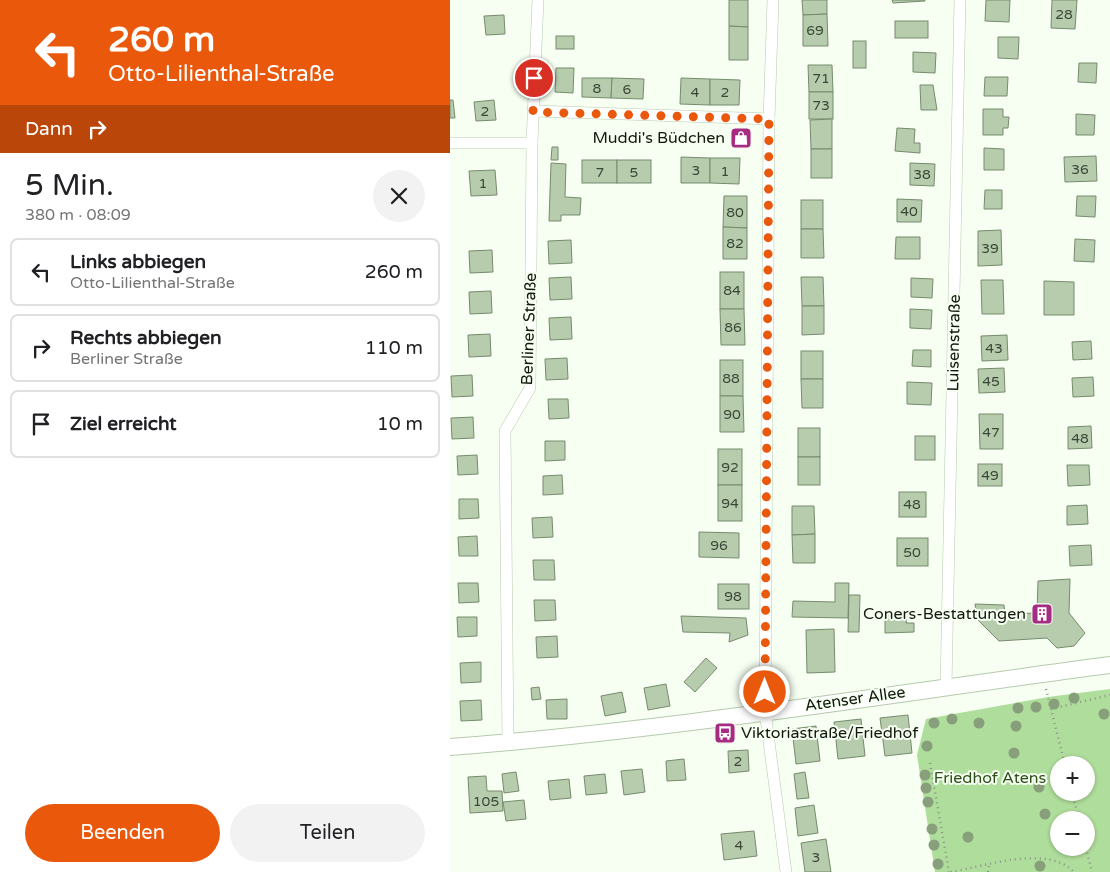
<!DOCTYPE html>
<html lang="de">
<head>
<meta charset="utf-8">
<style>
  :root { --surface:#fff; --page:#f2f2f2; --text:#202124; --muted:#757577; --line:#e0e0e0; --accent:#ea580c }
  body { margin:0; font-family:"Varela Round",sans-serif; background:var(--page); color:var(--text); height:100vh; display:flex; flex-direction:column; font-size:19px; white-space:nowrap }
  * { box-sizing:border-box; margin:0 }
  p { font-size:16px; color:var(--muted) }
  .icon { flex:none; width:28px; height:28px; fill:none; stroke:currentColor; stroke-width:2; stroke-linecap:round; stroke-linejoin:round }
  .map { position:relative; flex:1; overflow:hidden }
  .details { display:flex; flex-direction:column; background:var(--surface); width:450px }
  .details>* { flex:none }
  .hud { background:#ea580c; color:#fff; overflow:hidden }
  .fabs { position:absolute; left:600px; top:756px; display:grid; gap:10px }
  .fabs a { display:grid; place-items:center; width:45px; height:45px; border-radius:50%; background:var(--surface); box-shadow:0 1px 4px #0004; font-size:25px }
  .pin { position:absolute; display:grid; place-items:center; width:42px; height:42px; color:#fff; margin:-21px; border:2px solid #fff; border-radius:50%; box-shadow:0 1px 5px #0007 }
  .me { position:absolute; width:55px; margin:-28px; rotate:0deg; stroke-linejoin:round; filter:drop-shadow(0 0 4px #0008) }
  .turn { display:flex; align-items:center; gap:18px; height:105px; padding:0 25px; font-size:22px }
  .turn .icon { width:65px; height:65px; stroke-width:2.5 }
  .turn b { display:block; font-size:35px; line-height:42px }
  .then { display:flex; align-items:center; height:48px; padding:0 25px; background:#0003; gap:10px; font-size:19px }
  .round { display:grid; place-items:center; flex:none; width:52px; height:52px; border-radius:26px; background:var(--page) }
  .overview { display:flex; align-items:center; justify-content:space-between; height:85px; padding:0 25px }
  h1 { font-size:30px; font-weight:600; line-height:38px }
  .primary-button { display:flex; gap:10px; margin-top:auto; padding:10px 25px }
  .primary-button a { flex:1; height:58px; border-radius:30px; background:var(--accent); color:#fff; font-size:20px; font-weight:600; line-height:58px; text-align:center }
  .primary-button a+a { background:var(--page); color:var(--text) }
  ul { padding:0; list-style:none }
  li { display:flex; align-items:center; gap:15px; height:68px; margin:0 10px 8px; padding:0 15px; border:2px solid var(--line); border-radius:8px }
  li div { flex:1 }
  li b { display:block; font-size:19px }
  li em { font-style:normal }
  main { display:flex; flex:1; min-height:0 }
  .map>svg:first-child { display:block }
</style>
</head>
<body>
<main>
<section class="details">
<div class="hud">
<div class="turn"><svg class="icon" aria-label="left" viewBox="0 0 24 24"><path d="M17 20v-9H6M10 6l-5 5 5 5"/></svg><div><b>260 m</b>Otto-Lilienthal-Straße</div></div>
<div class="then">Dann<svg class="icon" aria-label="right" viewBox="0 0 24 24"><path d="M7 20v-9h11M14 6l5 5-5 5"/></svg></div>
</div>
<div class="overview"><div><h1>5 Min.</h1><p>380 m · 08:09</p></div><a class="round"><svg class="icon" aria-label="close" viewBox="0 0 24 24"><path d="M6 6l12 12M18 6L6 18"/></svg></a></div>
<ul>
<li><svg class="icon" aria-label="left" viewBox="0 0 24 24"><path d="M17 20v-9H6M10 6l-5 5 5 5"/></svg><div><b>Links abbiegen</b><p>Otto-Lilienthal-Straße</p></div><em>260 m</em></li>
<li><svg class="icon" aria-label="right" viewBox="0 0 24 24"><path d="M7 20v-9h11M14 6l5 5-5 5"/></svg><div><b>Rechts abbiegen</b><p>Berliner Straße</p></div><em>110 m</em></li>
<li><svg class="icon" aria-label="arrive" viewBox="0 0 24 24"><path d="M6 21V4h12l-3 4 3 4H6"/></svg><div><b>Ziel erreicht</b></div><em>10 m</em></li>
</ul>
<div class="primary-button"><a>Beenden</a><a>Teilen</a></div>
</section>
<div class="map">
<svg width="660" height="872" viewBox="0 0 660 872">
  <rect width="100%" height="100%" fill="#f6fff2"/>
  <path fill="#afdd9b" fill-rule="evenodd" d="M660 689V872H485L467 755 476 719 598 697ZM609 765H636V792H609ZM609 820H636V848H609Z"/>
  <g fill="#b6ccad" stroke="#768b6d">
    <polygon points="279,0 298,0 298,27 279,26"/>
    <polygon points="352,0 377,0 377,14 353,15"/>
    <polygon points="442,0 475,0 475,1 443,3"/>
    <polygon points="536,0 560,0 559,22 535,21"/>
    <polygon points="602,0 627,0 625,29 601,28"/>
    <polygon points="377,14 378,46 353,46 353,15"/>
    <polygon points="54,15 55,34 36,35 34,16"/>
    <rect x="445" y="21" width="33" height="17"/>
    <polygon points="279,26 298,27 298,60 279,60"/>
    <rect x="106" y="36" width="18" height="13"/>
    <polygon points="548,37 569,37 568,59 548,58"/>
    <rect x="403" y="41" width="13" height="27"/>
    <polygon points="463,52 486,53 485,73 463,72"/>
    <polygon points="629,63 647,63 646,83 628,82"/>
    <polygon points="358,65 382,65 383,92 359,92"/>
    <polygon points="106,68 124,68 123,93 105,92"/>
    <polygon points="535,77 558,77 557,96 534,96"/>
    <polygon points="132,78 162,78 161,98 132,97"/>
    <polygon points="162,78 194,79 193,99 161,98"/>
    <polygon points="231,78 260,79 260,105 230,104"/>
    <polygon points="260,79 290,80 289,105 260,105"/>
    <polygon points="470,85 483,85 487,110 471,110"/>
    <rect x="359" y="92" width="24" height="27"/>
    <polygon points="0,100 3,100 5,118 0,118"/>
    <polygon points="44,100 46,120 26,121 24,102"/>
    <polygon points="533,109 553,109 553,117 559,117 558,128 553,128 553,135 533,135"/>
    <polygon points="626,114 645,115 644,135 626,135"/>
    <polygon points="382,119 382,149 361,149 360,120"/>
    <polygon points="447,128 465,129 464,143 470,143 470,153 445,151"/>
    <polygon points="287,131 296,131 295,144 287,144"/>
    <polygon points="102,147 108,147 108,160 101,160"/>
    <polygon points="534,148 554,149 554,170 534,170"/>
    <rect x="361" y="149" width="21" height="29"/>
    <polygon points="646,156 647,181 615,182 614,157"/>
    <polygon points="231,157 260,158 260,183 231,183"/>
    <polygon points="260,158 290,158 289,184 260,183"/>
    <rect x="132" y="160" width="35" height="23"/>
    <rect x="167" y="160" width="34" height="23"/>
    <polygon points="101,163 116,164 115,197 131,198 130,215 111,215 111,221 99,221"/>
    <polygon points="460,163 485,164 484,186 460,185"/>
    <polygon points="45,170 47,195 21,196 19,171"/>
    <polygon points="535,190 552,190 552,209 534,209"/>
    <polygon points="274,196 297,196 297,228 273,227"/>
    <polygon points="627,196 646,196 645,217 626,216"/>
    <polygon points="447,199 472,200 471,222 447,222"/>
    <rect x="351" y="200" width="22" height="29"/>
    <polygon points="273,227 297,228 297,259 273,259"/>
    <polygon points="351,229 373,229 374,258 351,258"/>
    <polygon points="551,230 552,265 528,266 528,231"/>
    <polygon points="446,237 470,237 470,259 445,259"/>
    <polygon points="625,239 645,240 644,262 624,261"/>
    <polygon points="121,240 122,263 99,264 98,241"/>
    <polygon points="42,250 43,272 20,273 19,251"/>
    <rect x="270" y="272" width="24" height="37"/>
    <polygon points="121,277 122,299 100,300 99,278"/>
    <polygon points="351,277 373,277 374,306 352,306"/>
    <polygon points="461,278 483,279 482,298 461,297"/>
    <polygon points="531,280 553,280 554,314 532,314"/>
    <polygon points="594,281 624,282 624,315 594,315"/>
    <polygon points="41,291 42,313 20,314 19,292"/>
    <polygon points="352,306 374,306 374,334 352,335"/>
    <polygon points="270,309 294,309 295,345 271,345"/>
    <polygon points="460,309 482,310 481,329 460,328"/>
    <polygon points="121,317 122,339 100,340 99,318"/>
    <polygon points="40,334 41,356 19,357 18,335"/>
    <polygon points="557,335 558,360 532,361 531,336"/>
    <polygon points="641,341 642,359 623,360 622,342"/>
    <polygon points="463,350 481,350 481,367 462,366"/>
    <rect x="351" y="351" width="22" height="28"/>
    <polygon points="117,358 118,379 96,380 95,359"/>
    <rect x="270" y="360" width="23" height="36"/>
    <polygon points="554,368 555,392 529,393 528,369"/>
    <polygon points="22,375 23,396 2,397 1,376"/>
    <polygon points="643,377 644,396 623,397 622,378"/>
    <polygon points="351,379 373,379 373,408 352,408"/>
    <polygon points="457,382 482,383 481,405 457,404"/>
    <polygon points="270,396 293,396 294,432 270,432"/>
    <polygon points="98,399 118,399 119,418 99,419"/>
    <polygon points="529,414 553,414 553,449 530,449"/>
    <polygon points="23,417 24,438 2,439 1,418"/>
    <polygon points="641,426 642,448 618,449 618,427"/>
    <rect x="348" y="428" width="22" height="29"/>
    <rect x="465" y="436" width="20" height="24"/>
    <polygon points="95,441 115,441 115,460 95,461"/>
    <rect x="268" y="449" width="24" height="36"/>
    <polygon points="27,455 28,474 8,475 7,456"/>
    <rect x="348" y="457" width="22" height="28"/>
    <rect x="528" y="464" width="24" height="22"/>
    <polygon points="617,465 639,465 640,485 618,486"/>
    <polygon points="112,475 113,494 93,495 93,476"/>
    <rect x="268" y="485" width="24" height="36"/>
    <rect x="449" y="492" width="27" height="25"/>
    <polygon points="9,499 28,499 29,518 9,519"/>
    <polygon points="637,505 638,524 617,525 617,506"/>
    <polygon points="342,506 364,506 365,534 342,535"/>
    <polygon points="102,517 103,537 83,538 82,518"/>
    <polygon points="249,532 289,533 289,558 249,557"/>
    <polygon points="365,534 365,563 343,563 342,535"/>
    <polygon points="27,536 28,556 9,556 8,537"/>
    <rect x="447" y="538" width="31" height="28"/>
    <polygon points="641,545 642,565 620,566 619,546"/>
    <polygon points="83,560 104,560 105,580 84,580"/>
    <polygon points="620,579 619,613 635,633 624,646 607,648 597,638 549,641 527,619 525,604 554,605 555,614 587,613 588,581"/>
    <polygon points="8,583 28,583 29,602 9,603"/>
    <polygon points="385,583 399,583 398,618 342,617 343,601 385,602"/>
    <rect x="268" y="584" width="31" height="25"/>
    <polygon points="399,595 410,595 409,632 398,632"/>
    <polygon points="84,600 105,600 106,620 85,621"/>
    <polygon points="435,615 457,616 456,623 464,623 464,632 435,633"/>
    <polygon points="231,616 296,618 298,635 279,642 280,633 233,632"/>
    <polygon points="7,617 27,617 27,636 8,637"/>
    <polygon points="384,629 385,672 357,673 356,630"/>
    <polygon points="107,636 108,657 87,658 86,637"/>
    <polygon points="256,658 267,668 245,692 234,682"/>
    <polygon points="31,662 31,682 11,683 10,663"/>
    <polygon points="216,684 220,706 198,710 194,688"/>
    <polygon points="89,687 91,699 82,700 81,688"/>
    <polygon points="172,692 176,712 155,716 151,696"/>
    <polygon points="117,699 117,719 97,719 96,700"/>
    <polygon points="31,700 32,720 11,721 10,701"/>
    <polygon points="458,715 462,753 435,756 430,718"/>
    <polygon points="411,719 415,756 388,759 384,722"/>
    <polygon points="366,726 370,761 346,764 342,729"/>
    <polygon points="298,750 299,771 279,773 278,751"/>
    <polygon points="234,759 236,780 217,781 216,761"/>
    <polygon points="192,769 195,792 174,795 171,771"/>
    <polygon points="66,772 69,791 54,793 52,774"/>
    <polygon points="355,772 359,798 347,799 344,774"/>
    <polygon points="155,774 157,793 136,795 134,776"/>
    <polygon points="36,776 37,791 52,791 53,811 20,813 18,777"/>
    <polygon points="119,779 121,798 100,800 98,781"/>
    <polygon points="74,800 76,819 56,821 53,802"/>
    <polygon points="364,805 368,833 348,836 345,808"/>
    <polygon points="304,831 307,856 274,860 271,834"/>
    <polygon points="376,839 381,872 355,872 351,843"/>
  </g>
  <g fill="none" stroke-linecap="round" stroke-linejoin="round">
    <g stroke="#b5cbac" stroke-width="12">
      <g id="street">
        <polyline points="323,0 319,119 315,711 336,872"/>
        <polyline points="83,111 319,119"/>
        <polyline points="0,143 82,143"/>
        <polyline points="496,687 510,0"/>
        <polyline points="58,742 55,431 80,388 82,143 88,0"/>
      </g>
    </g>
    <g stroke="#b5cbac" stroke-width="18">
      <path id="secondary" d="M0 747C221 730 440 694 660 665"/>
    </g>
    <g stroke="#8c9488" stroke-width="2.5" stroke-dasharray="1 4" stroke-linecap="butt">
      <polyline points="596,689 615,765"/>
      <polyline points="601,709 660,695"/>
      <polyline points="480,763 499,872"/>
      <polyline points="622,792 629,820"/>
      <polyline points="636,848 642,872"/>
      <path d="M501 872C536 866 597 844 624 872"/>
      <polyline points="538,872 539,865"/>
    </g>
    <use href="#street" stroke="#fff" stroke-width="11"/>
    <use href="#secondary" stroke="#fff" stroke-width="16"/>
  </g>
  <g fill="#879f7b">
    <circle cx="624" cy="698" r="5.5"/>
    <circle cx="604" cy="704" r="5.5"/>
    <circle cx="586" cy="707" r="5.5"/>
    <circle cx="568" cy="708" r="5.5"/>
    <circle cx="654" cy="714" r="5.5"/>
    <circle cx="502" cy="719" r="5.5"/>
    <circle cx="484" cy="723" r="5.5"/>
    <circle cx="529" cy="723" r="5.5"/>
    <circle cx="566" cy="726" r="5.5"/>
    <circle cx="477" cy="746" r="5.5"/>
    <circle cx="564" cy="753" r="5.5"/>
    <circle cx="475" cy="775" r="5.5"/>
    <circle cx="589" cy="787" r="5.5"/>
    <circle cx="476" cy="788" r="5.5"/>
    <circle cx="478" cy="802" r="5.5"/>
    <circle cx="595" cy="814" r="5.5"/>
    <circle cx="482" cy="829" r="5.5"/>
    <circle cx="518" cy="837" r="5.5"/>
    <circle cx="484" cy="845" r="5.5"/>
    <circle cx="488" cy="864" r="5.5"/>
    <circle cx="590" cy="866" r="5.5"/>
  </g>
  <g fill="none" stroke-linecap="round" stroke-linejoin="round">
    <polyline stroke="#ea580c" stroke-width="9" stroke-dasharray="0 16.2" points="84,78 83,112 319,119 315,692"/>
  </g>
  <defs>
    <g id="shop-square" transform="scale(1.125)"><rect x="-9" y="-9" width="18" height="18" rx="4" fill="#a52c82" stroke="#f6fff2"/><path d="M-5-2.5h2.3a2.7 3.5 0 0 1 5.4 0H5L5.5 6h-11ZM-1.5-2.5h3a1.5 2.3 0 0 0-3 0Z" fill="#fff"/></g>
    <g id="building-square" transform="scale(1.125)"><rect x="-9" y="-9" width="18" height="18" rx="4" fill="#a52c82" stroke="#f6fff2"/><path d="M-4-6H4V6H1V3H-1V6H-4ZM-2.5-4.3h1.7v1.8h-1.7ZM.8-4.3h1.7v1.8H.8ZM-2.5-1h1.7V.8h-1.7ZM.8-1h1.7V.8H.8Z" fill="#fff"/></g>
    <g id="bus-square" transform="scale(1.125)"><rect x="-9" y="-9" width="18" height="18" rx="4" fill="#a52c82" stroke="#f6fff2"/><path d="M-5-6H5V4H4V6H2V4H-2V6H-4V4H-5ZM-3.5-4V0h7V-4ZM-3.5 1.2v1.5H-2V1.2ZM2 1.2v1.5H3.5V1.2Z" fill="#fff"/></g>
  </defs>
  <g fill-rule="evenodd">
    <use href="#shop-square" x="291" y="138"/>
    <use href="#building-square" x="592" y="614"/>
    <use href="#bus-square" x="275" y="733"/>
  </g>
  <g text-anchor="middle" dominant-baseline="central" stroke-width="4" stroke-linejoin="round" paint-order="stroke">
    <g font-size="14" fill="#3a4636">
      <text x="614" y="14">28</text>
      <text x="365" y="30">69</text>
      <text x="371" y="78">71</text>
      <text x="147" y="88">8</text>
      <text x="177" y="89">6</text>
      <text x="245" y="92">4</text>
      <text x="275" y="92">2</text>
      <text x="371" y="105">73</text>
      <text x="35" y="111">2</text>
      <text x="630" y="169">36</text>
      <text x="246" y="170">3</text>
      <text x="275" y="171">1</text>
      <text x="150" y="172">7</text>
      <text x="184" y="172">5</text>
      <text x="472" y="174">38</text>
      <text x="33" y="183">1</text>
      <text x="459" y="211">40</text>
      <text x="285" y="212">80</text>
      <text x="285" y="243">82</text>
      <text x="540" y="248">39</text>
      <text x="282" y="290">84</text>
      <text x="283" y="327">86</text>
      <text x="544" y="348">43</text>
      <text x="281" y="378">88</text>
      <text x="541" y="381">45</text>
      <text x="282" y="414">90</text>
      <text x="541" y="432">47</text>
      <text x="630" y="438">48</text>
      <text x="280" y="467">92</text>
      <text x="540" y="475">49</text>
      <text x="280" y="503">94</text>
      <text x="462" y="504">48</text>
      <text x="269" y="545">96</text>
      <text x="462" y="552">50</text>
      <text x="283" y="596">98</text>
      <text x="288" y="761">2</text>
      <text x="36" y="801">105</text>
      <text x="289" y="845">4</text>
      <text x="366" y="857">3</text>
    </g>
    <g font-size="16" fill="#11190e" stroke="#f6fff2" text-anchor="end">
      <text x="275" y="138">Muddi's Büdchen</text>
      <text x="576" y="614">Coners-Bestattungen</text>
      <text x="291" y="733" text-anchor="start">Viktoriastraße/Friedhof</text>
    </g>
    <g font-size="16" fill="#11190e" stroke="#f6fff2">
      <text transform="translate(79 329) rotate(-88)">Berliner Straße</text>
      <text transform="translate(504 343) rotate(-89)">Luisenstraße</text>
      <text transform="translate(405 699) rotate(-8)">Atenser Allee</text>
    </g>
    <g font-size="16" fill="#2d501a" stroke="#f6fff2">
      <text x="540" y="778">Friedhof Atens</text>
    </g>
  </g>
</svg>
<div class="fabs">
<a>+</a>
<a>−</a>
</div>
<div class="pin" style="left:84px;top:78px;background:#d93025"><svg class="icon" aria-label="arrive" viewBox="0 0 24 24"><path d="M6 21V4h12l-3 4 3 4H6"/></svg></div>
<svg class="me" style="left:315px;top:692px" viewBox="-20 -20 40 40"><circle r="17" fill="#ea580c" stroke="#fff" stroke-width="3"/><path d="M0-11L8 9 0 5-8 9z" fill="#fff"/></svg>
</div>
</main>
</body>
</html>
